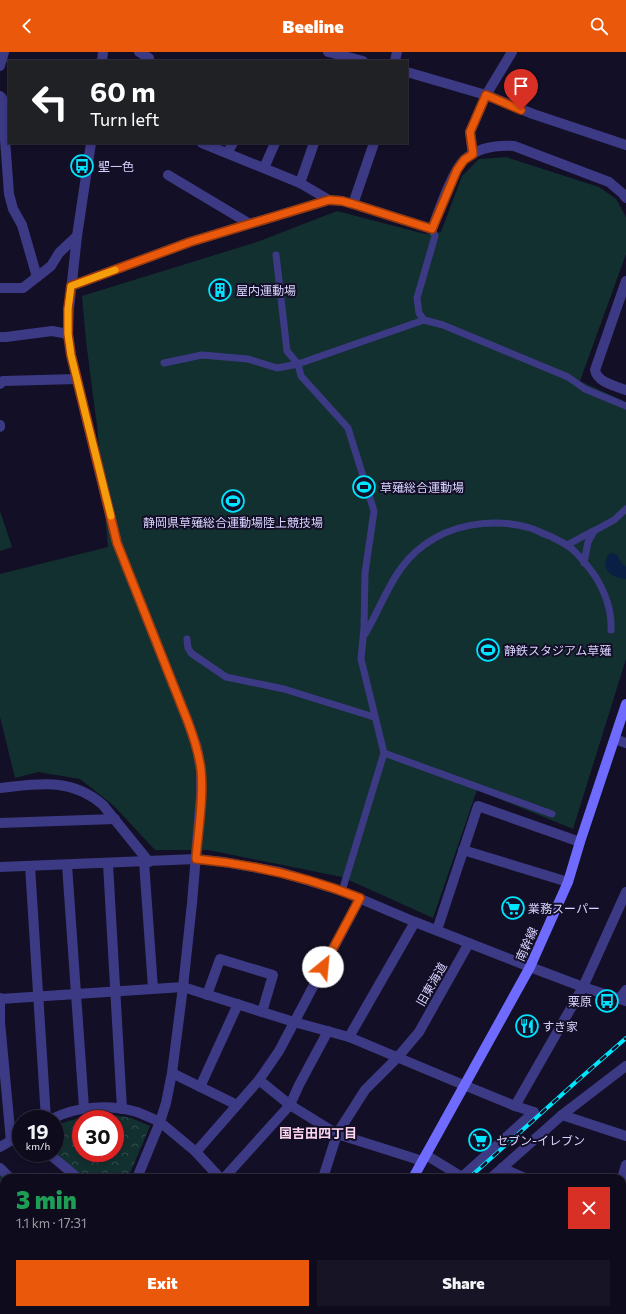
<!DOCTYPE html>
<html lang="en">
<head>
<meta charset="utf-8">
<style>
  :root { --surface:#0e0b1c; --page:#171425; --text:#f1f3f6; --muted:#9b9ba3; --line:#2e2b3b; --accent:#ea580c }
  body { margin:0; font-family:Commissioner,"Noto Sans JP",sans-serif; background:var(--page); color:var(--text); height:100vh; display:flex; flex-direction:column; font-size:15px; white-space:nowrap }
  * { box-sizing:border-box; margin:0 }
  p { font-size:13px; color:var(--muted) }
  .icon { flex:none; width:22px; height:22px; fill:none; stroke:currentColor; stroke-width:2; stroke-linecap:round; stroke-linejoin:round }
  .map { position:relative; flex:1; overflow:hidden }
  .panel { position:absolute; left:0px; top:1122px; width:626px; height:140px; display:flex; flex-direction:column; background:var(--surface); border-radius:12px 12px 0 0; box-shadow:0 2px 6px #0003,0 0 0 1px var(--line) }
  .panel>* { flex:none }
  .top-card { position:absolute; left:8px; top:8px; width:400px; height:84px; border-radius:0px; box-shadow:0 2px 6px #0003,0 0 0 1px var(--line); background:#202124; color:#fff; overflow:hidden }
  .speed { position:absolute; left:12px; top:1058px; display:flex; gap:8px; font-size:20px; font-weight:700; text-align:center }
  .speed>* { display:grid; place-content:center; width:52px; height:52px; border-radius:50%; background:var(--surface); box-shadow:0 2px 6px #0003,0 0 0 1px var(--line); line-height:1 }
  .speed small { font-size:10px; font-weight:400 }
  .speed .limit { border:6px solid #d22; background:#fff; color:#111 }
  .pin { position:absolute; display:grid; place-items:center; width:34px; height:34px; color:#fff; margin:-41px -17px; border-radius:50% 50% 50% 0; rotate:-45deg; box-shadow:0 0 4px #0007 }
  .pin .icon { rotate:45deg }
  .me { position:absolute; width:44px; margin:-22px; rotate:28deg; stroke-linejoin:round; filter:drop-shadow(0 0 3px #0008) }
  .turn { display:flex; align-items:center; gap:14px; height:84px; padding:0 16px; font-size:18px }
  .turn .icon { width:52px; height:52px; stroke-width:2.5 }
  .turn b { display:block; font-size:28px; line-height:34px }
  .round { display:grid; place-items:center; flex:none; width:42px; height:42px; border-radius:0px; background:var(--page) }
  .headline { display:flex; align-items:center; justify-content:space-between; height:68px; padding:0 16px }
  h1 { font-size:24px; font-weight:800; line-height:30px; color:#1e9e55 }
  .cta { display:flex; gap:8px; margin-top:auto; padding:8px 16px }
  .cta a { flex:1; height:46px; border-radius:0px; background:var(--accent); color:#fff; font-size:16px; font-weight:800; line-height:46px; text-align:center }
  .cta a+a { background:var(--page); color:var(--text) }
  header { display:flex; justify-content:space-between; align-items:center; height:52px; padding:0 16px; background:var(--accent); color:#fff; font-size:18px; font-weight:800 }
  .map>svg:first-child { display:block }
</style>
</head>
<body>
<header><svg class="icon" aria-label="back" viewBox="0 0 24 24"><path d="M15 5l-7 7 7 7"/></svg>Beeline<svg class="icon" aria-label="search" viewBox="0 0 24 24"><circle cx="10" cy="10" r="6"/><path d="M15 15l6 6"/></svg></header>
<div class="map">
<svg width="626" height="1262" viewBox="0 0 626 1262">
  <defs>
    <pattern id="forest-crowns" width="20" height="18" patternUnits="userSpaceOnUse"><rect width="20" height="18" fill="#12302f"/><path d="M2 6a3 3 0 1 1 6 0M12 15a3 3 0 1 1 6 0" fill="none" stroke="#344d4e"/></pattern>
  </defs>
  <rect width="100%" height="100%" fill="#130f26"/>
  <g fill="url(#forest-crowns)" fill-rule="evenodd">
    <path d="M109 1062 131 1066 150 1074 128 1126H83L55 1101V1073L87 1064ZM81 1067H115V1101H81Z"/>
    <polygon points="0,1123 4,1127 4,1153 0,1149"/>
  </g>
  <g fill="#12302f">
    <polygon points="506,105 599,135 616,147 626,165 626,202 580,329 626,350 626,607 573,777 477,738 433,866 342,825 208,798 155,798 114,754 80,727 38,720 15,726 0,665 0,522 108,495 97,374 86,289 82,244 257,190 337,159 425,182 441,180 462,124 479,107"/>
    <polygon points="0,459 12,495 0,499"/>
  </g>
  <path fill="#0a1f44" d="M611 501C622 502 617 511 626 514V527C612 526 600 518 608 503Z"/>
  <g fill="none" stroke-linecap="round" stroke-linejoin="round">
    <g stroke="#3d3a85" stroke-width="7">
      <polyline points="276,203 287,299 298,312 301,324 348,376 374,459 365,521 364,576 361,607 384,701 342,839"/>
      <polyline points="424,268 419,261 417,246 435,184 432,177"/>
      <polyline points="164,311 202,303 248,307 277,316 298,312 424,268 443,273 568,325 585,337 626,354"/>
      <polyline points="567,493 593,479"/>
      <polyline points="584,511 588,490 594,479 614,468 626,457"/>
      <path d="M365 582C387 545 394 509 435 486 463 470 500 467 530 476 537 478 543 482 550 484 557 488 565 491 571 496 580 504 588 514 595 524 605 540 612 559 611 578"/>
      <polyline points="187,587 188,596 191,601 226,625 284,637 374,665"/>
      <polyline points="384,701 552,762"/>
    </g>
    <g stroke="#3d3a85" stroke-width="10">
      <polyline points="139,0 149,6"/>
      <polyline points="328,0 363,9"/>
      <polyline points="395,9 397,0"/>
      <polyline points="0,14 4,0"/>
      <polyline points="407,20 486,43 533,62 626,93"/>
      <polyline points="0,44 2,46 9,142 13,157 22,173 37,225"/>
      <polyline points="202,91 300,131 329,148"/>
      <polyline points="227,101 233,91"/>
      <polyline points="473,102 470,80 486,43 512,0"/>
      <polyline points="264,116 275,91"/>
      <polyline points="168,123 250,172"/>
      <polyline points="300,131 314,91"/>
      <polyline points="353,152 374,91"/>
      <path d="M626 229 595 318C597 330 615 334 626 338"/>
      <path d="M71 234 190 190 329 148 342 149 353 152 432 177C438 161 453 117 465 107 479 95 497 93 514 94L609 130 622 141 626 146"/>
      <polyline points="0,236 23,236 51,214 59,201 77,184"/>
      <polyline points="0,285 6,285 52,279 68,282"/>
      <polyline points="0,332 3,329 77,327"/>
      <polyline points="0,373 0,375"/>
      <polyline points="615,687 626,691"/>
      <path d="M0 736C39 732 71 725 103 753L149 810"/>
      <polyline points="0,771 115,767"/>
      <polyline points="463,798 568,830"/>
      <polyline points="144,810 153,936"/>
      <polyline points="108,812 122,1057"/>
      <polyline points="67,813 84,1056"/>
      <polyline points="30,814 46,1067"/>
      <polyline points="0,815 196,807"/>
      <polyline points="437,878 478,754 580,790"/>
      <polyline points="207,943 220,907 273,923 262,960"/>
      <polyline points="0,946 0,970 11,1089"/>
      <polyline points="0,947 183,935 294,970 349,985 454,1029 515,1054 583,935 626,840"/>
      <polyline points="349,985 415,870"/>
      <polyline points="172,1021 237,1053"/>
      <polyline points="259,1028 290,1053 337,1082 410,1105 422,1109"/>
      <polyline points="200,1035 238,952"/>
      <polyline points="562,1063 626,1084"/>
      <path d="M52 1067C77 1054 109 1052 137 1060 145 1063 153 1067 160 1070"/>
      <polyline points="0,1095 21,1083"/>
      <polyline points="196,1100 259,1028 279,999 360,846"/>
      <polyline points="48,1101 78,1126"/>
      <polyline points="426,1103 462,1125 534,1060 515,1054"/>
      <polyline points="0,1116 10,1126"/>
      <polyline points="502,1116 525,1126"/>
      <polyline points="224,1126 290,1053 299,1033 328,979"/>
      <polyline points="323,1126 337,1082 365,1038 397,1006 419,980 469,891"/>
      <polyline points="622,1126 626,1113"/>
      <polyline points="622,1167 626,1169"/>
      <polyline points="0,1197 4,1201"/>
      <polyline points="622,1224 626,1225"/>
      <polyline points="0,1233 4,1238"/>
      <polyline points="58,1258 61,1262"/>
      <polyline points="106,1258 110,1262"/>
      <polyline points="193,1258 195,1262"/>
      <polyline points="40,1262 42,1258"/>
      <polyline points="131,1262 133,1258"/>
      <polyline points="266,1262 269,1258"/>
    </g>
    <g stroke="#3d3a85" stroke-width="10">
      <polyline points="102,9 103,0"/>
      <polyline points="91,91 77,184 69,257 68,282 71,303 117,491 188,670 197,696 201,719 201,743 192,851 183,935 172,1021 166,1051 160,1070 137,1126"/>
      <polyline points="196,807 224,810 280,820 342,839 415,870 530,915 583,935 626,949"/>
      <polyline points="619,947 626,938"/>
      <polyline points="160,1070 196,1100 220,1126"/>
      <polyline points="491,1126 562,1063 626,1014"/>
    </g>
    <g stroke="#6f6bff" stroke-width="10">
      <polyline points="413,1126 530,915 568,830 580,790 626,652"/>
      <polyline points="335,1262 337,1258"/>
    </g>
    <g stroke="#ff4fa3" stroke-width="12">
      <polyline points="0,1164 4,1169"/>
      <polyline points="0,1188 4,1193"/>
      <polyline points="68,1258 72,1262"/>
      <polyline points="88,1258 92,1262"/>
    </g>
    <g stroke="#00e5ff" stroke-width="4">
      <g id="rail">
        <polyline points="469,1126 577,1029 626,986"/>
        <polyline points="384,1262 386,1258"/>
      </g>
    </g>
    <use href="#rail" stroke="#130f26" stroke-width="2.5" stroke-dasharray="8" stroke-linecap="butt"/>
  </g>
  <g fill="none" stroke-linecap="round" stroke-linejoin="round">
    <g stroke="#983908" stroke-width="10">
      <path id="route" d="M323 915 360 846C307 825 252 812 196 807 198 779 204 746 201 718 199 701 194 686 188 670L117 491 71 303 68 282V257L71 234 190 190 329 148 342 149 353 152 432 177 457 118 464 108 473 102 470 80 486 43 521 58"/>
    </g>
    <use href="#route" stroke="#ea580c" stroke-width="7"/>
    <polyline stroke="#f59e0b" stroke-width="7" points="111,464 86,364 71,303 68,282 68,257 71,234 115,218"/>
  </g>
  <defs>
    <g id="bus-ring" transform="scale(1.15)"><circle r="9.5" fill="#130f26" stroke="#00e5ff" stroke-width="1.5"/><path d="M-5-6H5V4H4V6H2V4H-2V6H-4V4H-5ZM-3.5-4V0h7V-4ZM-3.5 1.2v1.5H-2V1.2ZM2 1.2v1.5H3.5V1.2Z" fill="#00e5ff"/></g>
    <g id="building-ring" transform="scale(1.15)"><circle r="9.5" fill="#130f26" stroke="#00e5ff" stroke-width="1.5"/><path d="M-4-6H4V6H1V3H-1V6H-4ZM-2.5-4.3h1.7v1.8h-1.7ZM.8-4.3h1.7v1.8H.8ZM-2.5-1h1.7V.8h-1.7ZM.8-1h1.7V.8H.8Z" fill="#00e5ff"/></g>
    <g id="stadium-ring" transform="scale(1.15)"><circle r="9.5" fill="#130f26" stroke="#00e5ff" stroke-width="1.5"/><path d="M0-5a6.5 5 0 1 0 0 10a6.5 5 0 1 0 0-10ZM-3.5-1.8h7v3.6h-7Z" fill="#00e5ff"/></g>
    <g id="supermarket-ring" transform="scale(1.15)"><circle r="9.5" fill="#130f26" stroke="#00e5ff" stroke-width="1.5"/><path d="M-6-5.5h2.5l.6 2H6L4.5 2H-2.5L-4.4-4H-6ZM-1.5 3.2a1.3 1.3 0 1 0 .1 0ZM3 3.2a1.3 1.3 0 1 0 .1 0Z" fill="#00e5ff"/></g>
    <g id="restaurant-ring" transform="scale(1.15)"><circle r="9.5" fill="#130f26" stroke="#00e5ff" stroke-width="1.5"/><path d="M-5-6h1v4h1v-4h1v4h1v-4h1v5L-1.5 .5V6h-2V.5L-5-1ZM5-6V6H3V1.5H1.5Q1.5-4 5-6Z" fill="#00e5ff"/></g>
  </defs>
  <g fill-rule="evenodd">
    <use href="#bus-ring" x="82" y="114"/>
    <use href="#building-ring" x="220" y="238"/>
    <use href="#stadium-ring" x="364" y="435"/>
    <use href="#stadium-ring" x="233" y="449"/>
    <use href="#stadium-ring" x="488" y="598"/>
    <use href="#supermarket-ring" x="513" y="856"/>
    <use href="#bus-ring" x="607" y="949"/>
    <use href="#restaurant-ring" x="527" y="974"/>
    <use href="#supermarket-ring" x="480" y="1088"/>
  </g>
  <g text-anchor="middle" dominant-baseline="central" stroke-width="4" stroke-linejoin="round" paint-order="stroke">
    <g font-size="12" fill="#d9d4ff" stroke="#130f26" text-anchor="start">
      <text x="98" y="114">聖一色</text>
      <text x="236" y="238">屋内運動場</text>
      <text x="380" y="435">草薙総合運動場</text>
      <text x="233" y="470" text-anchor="middle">静岡県草薙総合運動場陸上競技場</text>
      <text x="504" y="598">静鉄スタジアム草薙</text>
      <text x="528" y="856">業務スーパー</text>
      <text x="592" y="949" text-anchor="end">栗原</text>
      <text x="542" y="974">すき家</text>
      <text x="496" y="1088">セブン-イレブン</text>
    </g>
    <g font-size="12" fill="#d9d4ff" stroke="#130f26">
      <text transform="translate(526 892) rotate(-66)">南幹線</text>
      <text transform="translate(431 932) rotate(-60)">旧東海道</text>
    </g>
    <g font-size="13" font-weight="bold" fill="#ffd6f0" stroke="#130f26">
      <text x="318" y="1081">国吉田四丁目</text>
    </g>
  </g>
</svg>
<div class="speed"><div>19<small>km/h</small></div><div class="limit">30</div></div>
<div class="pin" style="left:521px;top:58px;background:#d93025"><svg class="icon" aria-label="arrive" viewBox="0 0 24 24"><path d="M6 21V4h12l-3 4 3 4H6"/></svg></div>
<svg class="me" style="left:323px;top:915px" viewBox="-20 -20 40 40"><circle r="19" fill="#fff"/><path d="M0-13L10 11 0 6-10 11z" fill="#ea580c"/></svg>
<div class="top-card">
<div class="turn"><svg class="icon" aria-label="left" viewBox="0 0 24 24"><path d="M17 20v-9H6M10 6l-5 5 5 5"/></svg><div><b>60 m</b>Turn left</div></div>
</div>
<section class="panel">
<div class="headline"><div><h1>3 min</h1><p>1.1 km · 17:31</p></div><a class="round" style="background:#d93025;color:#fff"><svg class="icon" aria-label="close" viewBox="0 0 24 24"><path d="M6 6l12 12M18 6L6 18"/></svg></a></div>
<div class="cta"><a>Exit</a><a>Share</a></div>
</section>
</div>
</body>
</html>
